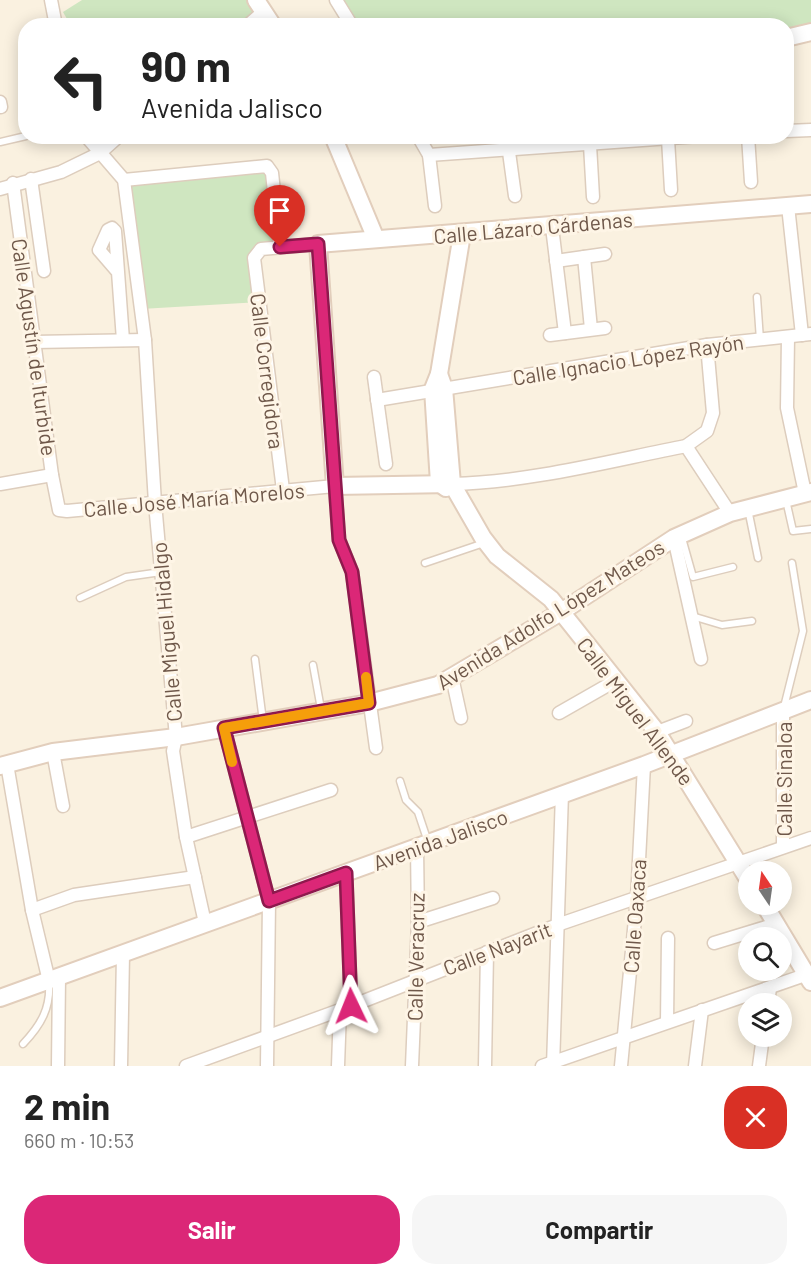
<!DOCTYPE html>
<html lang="es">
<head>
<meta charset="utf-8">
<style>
  :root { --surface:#fff; --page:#f6f6f6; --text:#222; --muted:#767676; --accent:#db2777 }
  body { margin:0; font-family:Barlow,sans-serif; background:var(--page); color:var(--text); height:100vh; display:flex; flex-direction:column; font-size:22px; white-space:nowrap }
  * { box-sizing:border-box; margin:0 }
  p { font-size:20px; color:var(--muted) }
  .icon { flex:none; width:33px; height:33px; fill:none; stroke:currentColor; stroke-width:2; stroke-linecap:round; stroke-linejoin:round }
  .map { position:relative; height:1066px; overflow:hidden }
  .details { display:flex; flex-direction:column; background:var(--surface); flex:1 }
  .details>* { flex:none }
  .guide { position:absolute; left:18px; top:18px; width:776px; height:126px; border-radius:24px; box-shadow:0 3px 15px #0003; background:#fff; color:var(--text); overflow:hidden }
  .needle { width:39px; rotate:347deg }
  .buttons { position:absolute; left:738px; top:861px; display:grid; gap:12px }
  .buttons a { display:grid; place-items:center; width:54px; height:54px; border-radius:50%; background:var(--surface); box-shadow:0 3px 15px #0003; font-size:30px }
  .pin { position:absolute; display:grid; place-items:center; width:51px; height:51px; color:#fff; margin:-62px -26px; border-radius:50% 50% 50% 0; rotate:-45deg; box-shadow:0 0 6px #0007 }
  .pin .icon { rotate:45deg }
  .me { position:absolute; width:66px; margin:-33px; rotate:358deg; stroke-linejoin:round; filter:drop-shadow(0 0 4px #0008) }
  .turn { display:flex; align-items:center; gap:21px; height:126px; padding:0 24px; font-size:27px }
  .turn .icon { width:78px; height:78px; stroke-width:2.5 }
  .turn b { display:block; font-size:42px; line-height:51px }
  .round { display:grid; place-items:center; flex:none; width:63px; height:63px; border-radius:24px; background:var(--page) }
  .overview { display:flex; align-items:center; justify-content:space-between; height:102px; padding:0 24px }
  h1 { font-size:36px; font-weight:700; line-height:45px }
  .primary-button { display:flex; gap:12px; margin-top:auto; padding:12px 24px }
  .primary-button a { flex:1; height:69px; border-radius:24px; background:var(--accent); color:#fff; font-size:24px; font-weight:700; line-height:69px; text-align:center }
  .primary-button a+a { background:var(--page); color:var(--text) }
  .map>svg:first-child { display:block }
</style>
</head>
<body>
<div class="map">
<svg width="811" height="1066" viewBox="0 0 811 1066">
  <rect width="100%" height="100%" fill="#faf1e0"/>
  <g fill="#cfe6c0">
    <polygon points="82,0 256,0 263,12 240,25 71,26 63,12"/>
    <polygon points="336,0 811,0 811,32 786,38 786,26 352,25"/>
    <polygon points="269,168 280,247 257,252 260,302 141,309 124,180"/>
  </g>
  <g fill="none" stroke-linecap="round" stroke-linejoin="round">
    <g stroke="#ddcdbd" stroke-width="9">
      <g id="lane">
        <polyline points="0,142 26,136"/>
        <polyline points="757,297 760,340"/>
        <polyline points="786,500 793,531 811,529"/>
        <polyline points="748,509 758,558"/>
        <polyline points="682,538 693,577 733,567"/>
        <polyline points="425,563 484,543"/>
        <polyline points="80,598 126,577 161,572"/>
        <polyline points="692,616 722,625 752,621"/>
        <polyline points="255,659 263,721"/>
        <polyline points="313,665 321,709"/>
        <polyline points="784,707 803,631 792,563"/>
        <polyline points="400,781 406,800 418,812 428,842"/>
        <path d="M23 1044C41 1025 51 1008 49 981"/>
      </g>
    </g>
    <g stroke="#ddcdbd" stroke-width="15">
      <g id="street">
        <polyline points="51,0 56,26"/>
        <polyline points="336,0 352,26"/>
        <polyline points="247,26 263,12"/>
        <polyline points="0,102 1,107"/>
        <polyline points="786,131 811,130"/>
        <polyline points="86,136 124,180 145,340 155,503 176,737 173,751 186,837 205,923"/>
        <polyline points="418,136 429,155 435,206"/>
        <polyline points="748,136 751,182"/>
        <polyline points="668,139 671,190"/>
        <polyline points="590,145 593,197"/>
        <polyline points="509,152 515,196"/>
        <polyline points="429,155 699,136"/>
        <polyline points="31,179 44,271"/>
        <polyline points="124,180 267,166 272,173 280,247"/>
        <polyline points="13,183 52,475 59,510 67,511 335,486 339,540 352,572 376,748"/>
        <polyline points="0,189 61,172 100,153 119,136"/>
        <polyline points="788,206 802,335"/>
        <polyline points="552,227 565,333"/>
        <polyline points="584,257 591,329"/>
        <polyline points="556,261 605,254"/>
        <polyline points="118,272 99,250 108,230 112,228 115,231 123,340"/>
        <polyline points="550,335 605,328"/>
        <polyline points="788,337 787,408 805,493"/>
        <polyline points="34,342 145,340"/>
        <polyline points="374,377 386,464"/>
        <polyline points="377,400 707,345 811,334"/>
        <polyline points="686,446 730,513"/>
        <polyline points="0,484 52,475"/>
        <path d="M452 484C531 482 609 461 686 446L707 431 713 413 707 345"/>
        <polyline points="283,490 254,258 261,249 318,244"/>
        <polyline points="674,538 701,659"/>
        <polyline points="452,677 461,718"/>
        <polyline points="559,713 615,681"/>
        <polyline points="224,728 269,901 267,1066"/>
        <polyline points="657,732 686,721"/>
        <polyline points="53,752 63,806"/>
        <polyline points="7,764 32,910 49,981"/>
        <polyline points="186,837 331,790"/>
        <polyline points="783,847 783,711"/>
        <polyline points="346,873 351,1006"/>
        <polyline points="32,910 74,895 195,877"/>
        <polyline points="418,922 493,898"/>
        <polyline points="714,943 776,924"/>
        <polyline points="768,1004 770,988"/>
        <polyline points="667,1022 668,938"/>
        <polyline points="58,1066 59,977"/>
        <polyline points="121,1066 123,954"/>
        <polyline points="186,1066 351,1006 560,924 811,838"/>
        <polyline points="338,1066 340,1010"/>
        <polyline points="412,1066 418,922 417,847"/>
        <polyline points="485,1066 487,952"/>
        <polyline points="542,1066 811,973"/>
        <polyline points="553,1066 562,793"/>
        <polyline points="621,1066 637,898 644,765"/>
        <polyline points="695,1066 702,1010"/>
        <polyline points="759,1066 763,1036"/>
      </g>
    </g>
    <g stroke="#e2cebc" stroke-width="20">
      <g id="secondary">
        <polyline points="256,0 273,26"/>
        <polyline points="786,38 811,32"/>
        <polyline points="333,136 376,239"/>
        <polyline points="439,374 444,388 452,484 483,538 497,556 551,599 657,732 748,879"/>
        <polyline points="452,484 335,486 318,244 811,204"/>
        <polyline points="446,488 439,483 433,389 439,374 462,234"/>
        <polyline points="0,766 53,752 176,737 369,703 438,685 561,612 674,538 730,513 811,492"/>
        <polyline points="764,904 811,982"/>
        <polyline points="0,998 644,765 811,700"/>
      </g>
    </g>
    <use href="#lane" stroke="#fff" stroke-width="6"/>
    <use href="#street" stroke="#fff" stroke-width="12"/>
    <use href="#secondary" stroke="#fff" stroke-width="16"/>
  </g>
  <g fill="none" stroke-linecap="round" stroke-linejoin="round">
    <g stroke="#8e194d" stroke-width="15">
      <polyline id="route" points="280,247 318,244 339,540 352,572 369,703 224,728 269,901 346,873 351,1006"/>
    </g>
    <use href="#route" stroke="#db2777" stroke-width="10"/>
    <polyline stroke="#f59e0b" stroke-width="10" points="232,762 224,728 369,703 366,677"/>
  </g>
  <g text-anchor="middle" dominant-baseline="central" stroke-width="6" stroke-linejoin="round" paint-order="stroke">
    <g font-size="21" fill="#6f584a" stroke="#fef5e6">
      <text transform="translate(533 227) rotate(-5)">Calle Lázaro Cárdenas</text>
      <text transform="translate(35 347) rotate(82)">Calle Agustín de Iturbide</text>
      <text transform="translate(628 359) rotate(-9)">Calle Ignacio López Rayón</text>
      <text transform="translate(268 371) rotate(83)">Calle Corregidora</text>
      <text transform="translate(194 499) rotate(-5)">Calle José María Morelos</text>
      <text transform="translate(550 614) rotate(-32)">Avenida Adolfo López Mateos</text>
      <text transform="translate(166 632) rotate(-95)">Calle Miguel Hidalgo</text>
      <text transform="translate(636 711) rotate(53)">Calle Miguel Allende</text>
      <text transform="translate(783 779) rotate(-90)">Calle Sinaloa</text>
      <text transform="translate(440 839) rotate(-20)">Avenida Jalisco</text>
      <text transform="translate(634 916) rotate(-86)">Calle Oaxaca</text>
      <text transform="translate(497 948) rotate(-21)">Calle Nayarit</text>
      <text transform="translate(415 957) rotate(-89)">Calle Veracruz</text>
    </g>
  </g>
</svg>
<div class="buttons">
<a><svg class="needle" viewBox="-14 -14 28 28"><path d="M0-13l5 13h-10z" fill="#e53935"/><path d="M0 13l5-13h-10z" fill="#767676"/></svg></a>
<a><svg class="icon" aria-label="search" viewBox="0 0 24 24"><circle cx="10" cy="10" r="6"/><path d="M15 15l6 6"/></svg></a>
<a><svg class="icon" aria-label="layers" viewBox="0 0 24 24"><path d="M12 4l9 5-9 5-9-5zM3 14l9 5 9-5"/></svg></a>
</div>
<div class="pin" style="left:280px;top:247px;background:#d93025"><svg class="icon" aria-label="arrive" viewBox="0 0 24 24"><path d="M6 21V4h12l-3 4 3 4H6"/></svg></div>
<svg class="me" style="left:351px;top:1006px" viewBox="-20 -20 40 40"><path d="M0-17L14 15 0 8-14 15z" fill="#db2777" stroke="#fff" stroke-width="4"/></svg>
<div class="guide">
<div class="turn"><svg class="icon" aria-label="left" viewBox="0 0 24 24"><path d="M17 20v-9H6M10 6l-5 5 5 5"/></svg><div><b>90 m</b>Avenida Jalisco</div></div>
</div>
</div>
<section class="details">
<div class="overview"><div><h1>2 min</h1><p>660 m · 10:53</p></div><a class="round" style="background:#d93025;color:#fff"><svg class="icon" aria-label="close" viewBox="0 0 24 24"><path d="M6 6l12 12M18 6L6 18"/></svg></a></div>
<div class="primary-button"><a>Salir</a><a>Compartir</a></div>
</section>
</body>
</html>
